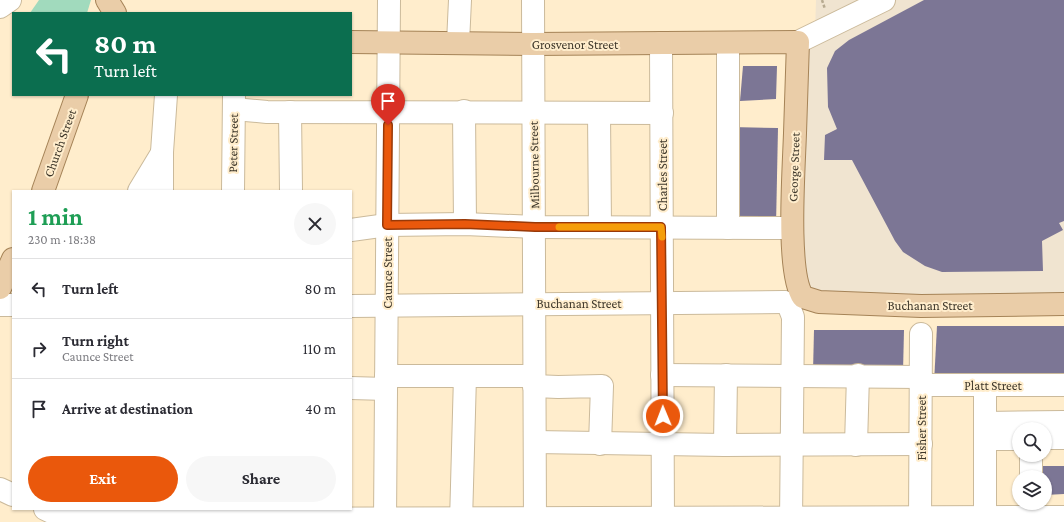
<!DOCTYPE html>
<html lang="en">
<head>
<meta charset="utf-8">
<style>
  :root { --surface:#fff; --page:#f7f7f7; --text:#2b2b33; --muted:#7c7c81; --line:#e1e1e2; --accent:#ea580c }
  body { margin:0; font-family:"Crimson Pro",serif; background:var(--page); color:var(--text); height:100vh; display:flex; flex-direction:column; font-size:15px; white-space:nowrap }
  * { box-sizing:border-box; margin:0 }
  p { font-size:13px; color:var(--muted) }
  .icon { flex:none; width:22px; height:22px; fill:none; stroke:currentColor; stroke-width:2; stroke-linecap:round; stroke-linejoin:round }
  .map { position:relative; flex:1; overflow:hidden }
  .drawer { position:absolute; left:12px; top:190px; width:340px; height:320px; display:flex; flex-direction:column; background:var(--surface); border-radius:0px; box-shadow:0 1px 3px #0004 }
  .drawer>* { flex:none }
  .top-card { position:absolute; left:12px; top:12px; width:340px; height:84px; border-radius:0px; box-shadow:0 1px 3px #0004; background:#0b6e4f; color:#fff; overflow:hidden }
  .fabs { position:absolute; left:1012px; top:422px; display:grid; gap:8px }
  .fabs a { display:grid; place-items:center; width:40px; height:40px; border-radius:50%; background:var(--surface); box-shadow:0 1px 3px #0004; font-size:20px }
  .pin { position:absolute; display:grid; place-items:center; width:34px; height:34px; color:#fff; margin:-41px -17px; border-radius:50% 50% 50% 0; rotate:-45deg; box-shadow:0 0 4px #0007 }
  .pin .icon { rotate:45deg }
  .me { position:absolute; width:44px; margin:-22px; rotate:359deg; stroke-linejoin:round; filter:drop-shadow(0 0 3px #0008) }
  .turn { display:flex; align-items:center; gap:14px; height:84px; padding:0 16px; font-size:18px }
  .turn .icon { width:52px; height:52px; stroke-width:2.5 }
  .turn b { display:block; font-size:28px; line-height:34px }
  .round { display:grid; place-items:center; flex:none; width:42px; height:42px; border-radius:21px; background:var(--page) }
  .summary { display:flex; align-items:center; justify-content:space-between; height:68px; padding:0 16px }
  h1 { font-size:24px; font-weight:700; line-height:30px; color:#1e9e55 }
  .button { display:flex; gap:8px; margin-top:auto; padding:8px 16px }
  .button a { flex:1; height:46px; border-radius:24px; background:var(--accent); color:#fff; font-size:16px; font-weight:700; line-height:46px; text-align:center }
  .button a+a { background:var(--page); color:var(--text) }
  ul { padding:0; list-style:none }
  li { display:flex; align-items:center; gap:12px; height:60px; padding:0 16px; border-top:1px solid var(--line) }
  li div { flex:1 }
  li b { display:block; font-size:15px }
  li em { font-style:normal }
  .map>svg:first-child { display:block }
</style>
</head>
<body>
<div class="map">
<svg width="1064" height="522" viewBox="0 0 1064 522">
  <rect width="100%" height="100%" fill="#ffedcc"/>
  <polygon fill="#f0e4d0" points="816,0 1064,0 1064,304 805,300 797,72 815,33"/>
  <polygon fill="#a1dabd" points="39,0 91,0 87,13 30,13"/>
  <g fill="#7c7695">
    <polygon points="924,0 1064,0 1064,221 1059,223 1063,230 1042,241 1043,271 942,272 925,266 903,252 895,241 852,160 824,160 825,135 837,129 828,107 827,68 835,51 849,40"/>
    <polygon points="743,66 777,66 776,99 740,101"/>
    <polygon points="731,127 778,128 776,225 732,225"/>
    <polygon points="937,326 1064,326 1064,382 934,383"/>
    <polygon points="814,330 904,330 903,372 813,372"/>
    <polygon points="1036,466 1064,466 1064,494 1045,495 1045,477 1036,477"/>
  </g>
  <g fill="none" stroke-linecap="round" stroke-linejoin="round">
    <g stroke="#cbba9b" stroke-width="24">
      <g id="minor">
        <polyline points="533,0 535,522"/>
        <polyline points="0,7 10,0"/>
        <polyline points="798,42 884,0"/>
        <polyline points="458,43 460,0"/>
        <polyline points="661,43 663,522"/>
        <polyline points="728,43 728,228"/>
        <polyline points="234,109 267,112 662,113"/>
        <polyline points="464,111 465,224"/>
        <polyline points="290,112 291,191"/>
        <polyline points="599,113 600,227"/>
        <polyline points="139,191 162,153"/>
        <polyline points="162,191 162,152 166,95"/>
        <polyline points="233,191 234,95"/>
        <polyline points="351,230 387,225 465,224 535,227 792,228"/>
        <polyline points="784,302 788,304 793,317 791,522"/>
        <polyline points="0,305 13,305"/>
        <polyline points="351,306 784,302"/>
        <polyline points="662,375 921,377"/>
        <polyline points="386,376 533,376"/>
        <polyline points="921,385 1064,385"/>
        <polyline points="534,386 558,387 602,386 600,444"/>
        <polyline points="351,388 386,389"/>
        <polyline points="985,423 1064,422"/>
        <polyline points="1045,438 1064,438"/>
        <polyline points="994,439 1019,439"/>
        <polyline points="535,442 725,445 921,444"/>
        <polyline points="725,445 726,375"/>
        <polyline points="856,445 858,375"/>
        <polyline points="1031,477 1031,455"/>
        <polyline points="0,489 13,495"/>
        <polyline points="45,509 66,519 102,519 1064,517"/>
        <polyline points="985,517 985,385"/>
        <polyline points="385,522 389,0"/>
        <polyline points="461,522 465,376"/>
        <polyline points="920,522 921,334"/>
      </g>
    </g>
    <g stroke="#a58357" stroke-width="24">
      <g id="major">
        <polyline points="107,0 115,13"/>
        <path d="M351 42 533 44 798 42C797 72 796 103 795 133 794 167 786 273 803 297L819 302 921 306 1064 304"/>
        <polyline points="43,191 77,95"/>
        <polyline points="0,288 13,259"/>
      </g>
    </g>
    <polyline stroke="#b7aa90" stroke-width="2.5" stroke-dasharray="3 2" stroke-linecap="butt" points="822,0 825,9"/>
    <use href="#minor" stroke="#fff" stroke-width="22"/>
    <use href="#major" stroke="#eacda8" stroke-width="22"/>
  </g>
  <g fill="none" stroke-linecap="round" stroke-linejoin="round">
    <g stroke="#983908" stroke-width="10">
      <polyline id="route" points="388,125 387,225 465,224 535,227 661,227 663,416"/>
    </g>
    <use href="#route" stroke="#ea580c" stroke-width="7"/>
    <polyline stroke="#f59e0b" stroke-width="7" points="559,227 661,227 662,237"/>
  </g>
  <g text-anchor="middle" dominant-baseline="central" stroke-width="4" stroke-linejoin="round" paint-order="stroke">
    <g font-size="13" fill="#3f382b" stroke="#ffedcc">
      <text x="575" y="44">Grosvenor Street</text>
      <text transform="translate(60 143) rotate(-70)">Church Street</text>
      <text transform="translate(233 143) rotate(-89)">Peter Street</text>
      <text transform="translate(534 165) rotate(-91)">Milbourne Street</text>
      <text transform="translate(794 167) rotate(-88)">George Street</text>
      <text transform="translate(662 175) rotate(-90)">Charles Street</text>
      <text transform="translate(387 273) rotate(-90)">Caunce Street</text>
      <text x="579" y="303">Buchanan Street</text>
      <text x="930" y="305">Buchanan Street</text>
      <text x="993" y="385">Platt Street</text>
      <text transform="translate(921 428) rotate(-90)">Fisher Street</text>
    </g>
  </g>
</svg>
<div class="fabs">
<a><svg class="icon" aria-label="search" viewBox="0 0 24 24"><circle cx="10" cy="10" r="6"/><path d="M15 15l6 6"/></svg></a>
<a><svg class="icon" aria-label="layers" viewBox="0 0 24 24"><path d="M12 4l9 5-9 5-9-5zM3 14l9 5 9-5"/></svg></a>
</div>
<div class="pin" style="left:388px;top:125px;background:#d93025"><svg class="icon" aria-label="arrive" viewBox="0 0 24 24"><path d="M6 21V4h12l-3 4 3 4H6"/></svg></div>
<svg class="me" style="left:663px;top:416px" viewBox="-20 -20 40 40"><circle r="17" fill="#ea580c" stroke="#fff" stroke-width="3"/><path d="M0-11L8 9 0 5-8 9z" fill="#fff"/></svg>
<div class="top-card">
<div class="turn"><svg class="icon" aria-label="left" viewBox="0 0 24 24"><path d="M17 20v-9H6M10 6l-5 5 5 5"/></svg><div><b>80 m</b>Turn left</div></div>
</div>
<section class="drawer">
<div class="summary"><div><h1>1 min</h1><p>230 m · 18:38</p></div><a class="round"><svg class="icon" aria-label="close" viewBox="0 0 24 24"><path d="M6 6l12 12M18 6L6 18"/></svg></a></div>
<ul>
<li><svg class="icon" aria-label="left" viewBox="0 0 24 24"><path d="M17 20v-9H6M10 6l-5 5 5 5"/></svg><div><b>Turn left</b></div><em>80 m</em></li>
<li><svg class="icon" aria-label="right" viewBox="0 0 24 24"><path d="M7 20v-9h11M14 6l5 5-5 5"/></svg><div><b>Turn right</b><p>Caunce Street</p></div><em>110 m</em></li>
<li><svg class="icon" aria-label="arrive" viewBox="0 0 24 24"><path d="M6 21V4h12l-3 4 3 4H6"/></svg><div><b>Arrive at destination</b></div><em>40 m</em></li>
</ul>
<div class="button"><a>Exit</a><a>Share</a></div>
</section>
</div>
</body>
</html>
